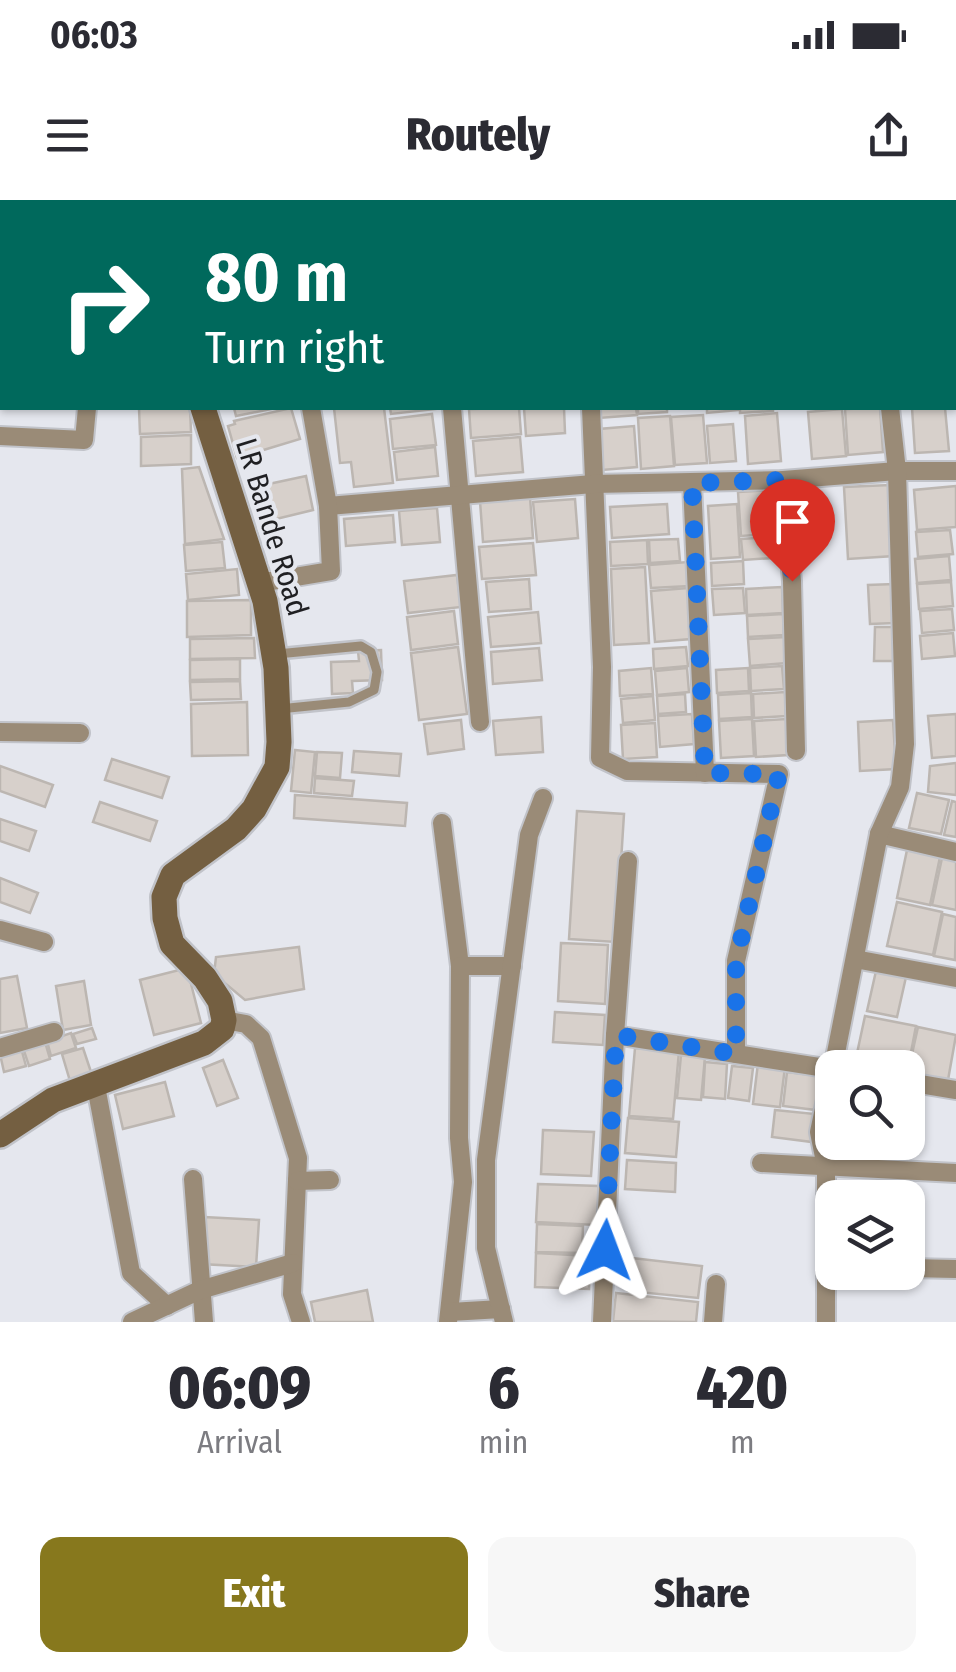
<!DOCTYPE html>
<html lang="en">
<head>
<meta charset="utf-8">
<style>
  :root { --surface:#fff; --page:#f7f7f7; --text:#2b2b33; --muted:#7c7c81; --accent:#87781d }
  body { margin:0; font-family:"Fira Sans Condensed",sans-serif; background:var(--page); color:var(--text); height:100vh; display:flex; flex-direction:column; font-size:38px; white-space:nowrap }
  * { box-sizing:border-box; margin:0 }
  p { font-size:32px; color:var(--muted) }
  .icon { flex:none; width:55px; height:55px; fill:none; stroke:currentColor; stroke-width:2; stroke-linecap:round; stroke-linejoin:round }
  .map { position:relative; height:1122px; overflow:hidden }
  .sheet { display:flex; flex-direction:column; background:var(--surface); flex:1 }
  .sheet>* { flex:none }
  .hud { position:absolute; left:0px; top:0px; width:958px; height:210px; box-shadow:0 2px 8px #0004; background:#00695c; color:#fff; overflow:hidden }
  .fabs { position:absolute; left:815px; top:850px; display:grid; gap:20px }
  .fabs a { display:grid; place-items:center; width:110px; height:110px; border-radius:20px; background:var(--surface); box-shadow:0 2px 8px #0004; font-size:50px }
  .pin { position:absolute; display:grid; place-items:center; width:85px; height:85px; color:#fff; margin:-102px -42px; border-radius:50% 50% 50% 0; rotate:-45deg; box-shadow:0 0 10px #0007 }
  .pin .icon { rotate:45deg }
  .me { position:absolute; width:110px; margin:-55px; rotate:3deg; stroke-linejoin:round; filter:drop-shadow(0 0 8px #0008) }
  .turn { display:flex; align-items:center; gap:35px; height:210px; padding:0 40px; font-size:45px }
  .turn .icon { width:130px; height:130px; stroke-width:2.5 }
  .turn b { display:block; font-size:70px; line-height:85px }
  .eta { display:flex; justify-content:space-evenly; align-items:center; height:170px; text-align:center }
  .eta b { font-size:60px; font-weight:800; line-height:70px }
  .primary-button { display:flex; gap:20px; margin-top:auto; padding:20px 40px }
  .primary-button a { flex:1; height:115px; border-radius:20px; background:var(--accent); color:#fff; font-size:40px; font-weight:800; line-height:115px; text-align:center }
  .primary-button a+a { background:var(--page); color:var(--text) }
  .status { display:flex; justify-content:space-between; align-items:center; height:70px; padding:0 50px; background:var(--surface); direction:ltr }
  .status svg { height:28px; fill:currentColor }
  header { display:flex; justify-content:space-between; align-items:center; height:130px; padding:0 40px; background:var(--surface); font-size:45px; font-weight:800 }
  .map>svg:first-child { display:block }
</style>
</head>
<body>
<div class="status"><b>06:03</b><svg viewBox="0 0 49 12"><path d="M0 12V9h3v3zM5 12V6h3v6zM10 12V3h3v9zM15 12V0h3v12zM26 1h20v11H26zM47 4h2v5h-2z"/></svg></div>
<header><svg class="icon" aria-label="menu" viewBox="0 0 24 24"><path d="M4 6h16M4 12h16M4 18h16"/></svg>Routely<svg class="icon" aria-label="share" viewBox="0 0 24 24"><path d="M12 15V3M7 8l5-5 5 5M5 13v7h14v-7"/></svg></header>
<div class="map">
<svg width="956" height="1122" viewBox="0 0 956 1122">
  <rect width="100%" height="100%" fill="#e5e7ee"/>
  <g fill="#d7d0cb" stroke="#bcb6b1" stroke-width="2.5">
    <rect x="200" y="0" width="39" height="2"/>
    <rect x="261" y="0" width="45" height="2"/>
    <rect x="400" y="0" width="50" height="2"/>
    <polygon points="139,208 190,208 191,232 140,234"/>
    <polygon points="234,208 276,208 236,216"/>
    <polygon points="291,208 300,239 237,258 228,226 235,224 234,221"/>
    <polygon points="334,208 384,208 393,283 354,287 351,262 340,263"/>
    <polygon points="390,208 436,208 436,209 391,214"/>
    <polygon points="519,208 521,234 471,238 469,209"/>
    <polygon points="524,208 564,208 565,233 526,236"/>
    <polygon points="599,208 636,208 637,215 599,218"/>
    <polygon points="638,208 667,208 667,212 638,214"/>
    <polygon points="707,208 738,208 739,210 707,213"/>
    <polygon points="740,208 773,208 773,211 740,213"/>
    <polygon points="880,208 883,252 848,255 845,209"/>
    <polygon points="912,208 945,208 949,251 915,253"/>
    <polygon points="842,209 846,256 812,259 808,212"/>
    <polygon points="777,213 781,261 748,264 745,216"/>
    <polygon points="432,214 436,245 393,249 390,219"/>
    <polygon points="703,215 707,263 675,265 671,217"/>
    <polygon points="670,216 674,266 641,269 638,218"/>
    <polygon points="733,224 736,261 710,263 707,226"/>
    <polygon points="634,226 637,267 602,270 599,229"/>
    <polygon points="191,235 191,264 141,266 141,237"/>
    <polygon points="520,237 523,272 476,276 473,241"/>
    <polygon points="435,247 438,276 397,280 394,252"/>
    <polygon points="199,267 224,339 185,344 182,269"/>
    <polygon points="306,276 313,310 272,320 264,285"/>
    <polygon points="890,285 894,356 848,359 844,287"/>
    <polygon points="956,286 956,327 917,330 914,290"/>
    <polygon points="770,290 773,334 741,336 738,292"/>
    <polygon points="530,297 533,338 483,342 480,301"/>
    <polygon points="575,299 578,338 537,342 533,302"/>
    <polygon points="667,304 669,334 612,338 610,307"/>
    <polygon points="737,304 740,357 711,359 708,306"/>
    <polygon points="437,308 440,342 402,345 399,311"/>
    <polygon points="393,315 395,342 346,346 344,319"/>
    <polygon points="950,330 953,354 918,357 916,332"/>
    <polygon points="772,337 773,358 743,360 741,339"/>
    <polygon points="678,339 680,361 650,363 649,340"/>
    <polygon points="647,340 648,364 611,366 610,342"/>
    <polygon points="222,342 225,368 186,371 184,345"/>
    <polygon points="533,343 536,375 482,379 479,347"/>
    <polygon points="949,356 951,380 917,383 915,359"/>
    <polygon points="743,361 744,384 712,386 711,363"/>
    <polygon points="688,362 690,386 651,388 649,365"/>
    <polygon points="645,367 649,443 614,445 611,369"/>
    <polygon points="237,369 239,395 188,400 186,374"/>
    <polygon points="457,375 461,407 408,413 404,381"/>
    <polygon points="529,379 531,409 489,412 486,382"/>
    <polygon points="951,382 953,406 919,409 917,384"/>
    <polygon points="894,384 895,423 870,424 868,385"/>
    <polygon points="782,387 783,413 747,415 746,389"/>
    <polygon points="688,388 691,439 655,442 651,391"/>
    <polygon points="743,388 745,413 714,415 712,389"/>
    <polygon points="251,400 251,435 187,437 187,401"/>
    <polygon points="952,409 954,430 922,433 920,411"/>
    <polygon points="454,411 458,444 411,450 407,417"/>
    <polygon points="538,412 541,443 491,447 488,417"/>
    <polygon points="783,414 784,435 748,437 747,416"/>
    <polygon points="875,427 895,427 895,461 874,461"/>
    <polygon points="953,433 955,456 922,459 920,436"/>
    <polygon points="786,437 787,463 750,466 748,439"/>
    <polygon points="254,438 255,458 190,459 190,439"/>
    <polygon points="458,447 467,514 419,520 411,453"/>
    <polygon points="686,447 688,466 654,469 653,449"/>
    <polygon points="539,448 542,480 493,484 491,452"/>
    <polygon points="381,450 382,480 352,481 353,493 332,494 331,462 359,461 358,451"/>
    <polygon points="240,459 240,479 190,480 190,460"/>
    <polygon points="782,466 784,489 751,491 750,468"/>
    <polygon points="651,468 653,494 620,496 619,471"/>
    <polygon points="687,468 689,492 657,495 655,471"/>
    <polygon points="748,468 749,491 717,493 716,470"/>
    <polygon points="240,481 241,499 191,500 190,482"/>
    <polygon points="785,492 786,516 754,518 753,494"/>
    <polygon points="751,493 752,517 719,519 718,495"/>
    <polygon points="685,494 686,512 658,514 657,496"/>
    <polygon points="653,496 655,520 623,523 621,499"/>
    <polygon points="247,502 248,555 192,556 191,504"/>
    <polygon points="692,514 694,544 660,547 658,516"/>
    <polygon points="956,514 956,556 932,558 928,516"/>
    <polygon points="541,517 543,552 496,555 493,521"/>
    <polygon points="752,519 754,556 721,558 719,521"/>
    <polygon points="786,519 788,555 756,557 754,521"/>
    <polygon points="461,520 464,549 428,554 424,524"/>
    <polygon points="893,520 896,569 860,571 858,522"/>
    <polygon points="655,523 657,557 623,559 621,525"/>
    <polygon points="295,550 315,552 311,593 291,591"/>
    <polygon points="354,551 401,554 399,576 352,572"/>
    <polygon points="317,552 342,553 340,578 315,576"/>
    <polygon points="112,559 169,577 162,598 105,580"/>
    <polygon points="956,563 956,595 928,592 930,566"/>
    <polygon points="0,566 53,585 45,607 0,591"/>
    <polygon points="315,578 354,581 352,596 314,593"/>
    <polygon points="917,593 949,600 941,634 909,628"/>
    <polygon points="295,595 407,603 405,626 294,618"/>
    <polygon points="952,601 956,602 956,637 944,635"/>
    <polygon points="100,602 157,621 150,641 93,622"/>
    <polygon points="577,611 624,614 616,742 569,739"/>
    <polygon points="0,619 36,631 29,651 0,641"/>
    <polygon points="907,650 940,657 930,705 897,698"/>
    <polygon points="942,658 956,661 956,710 932,705"/>
    <polygon points="0,678 38,693 30,713 0,702"/>
    <polygon points="897,702 942,712 933,755 887,746"/>
    <polygon points="943,714 956,717 955,760 934,756"/>
    <polygon points="561,743 608,745 605,804 558,801"/>
    <polygon points="299,747 304,789 245,800 214,774 216,757"/>
    <polygon points="187,768 201,823 154,835 140,780"/>
    <polygon points="876,771 906,777 897,817 867,811"/>
    <polygon points="17,776 27,828 0,833 0,779"/>
    <polygon points="84,781 91,825 63,830 56,786"/>
    <polygon points="555,812 605,815 603,845 553,842"/>
    <polygon points="865,816 916,826 908,868 856,858"/>
    <polygon points="918,827 956,835 948,880 908,872"/>
    <polygon points="92,828 96,839 77,844 73,834"/>
    <polygon points="71,833 76,848 51,856 47,841"/>
    <polygon points="45,842 50,859 29,866 23,848"/>
    <polygon points="21,848 26,866 4,872 0,854"/>
    <polygon points="83,848 92,875 70,881 62,854"/>
    <polygon points="635,848 679,851 673,919 629,916"/>
    <polygon points="681,855 705,857 701,900 677,898"/>
    <polygon points="223,860 238,898 217,906 203,868"/>
    <polygon points="705,862 727,864 725,899 703,897"/>
    <polygon points="758,863 785,867 780,907 753,904"/>
    <polygon points="732,866 753,868 749,901 728,898"/>
    <polygon points="787,872 821,876 816,910 783,906"/>
    <polygon points="165,882 174,916 123,929 115,895"/>
    <polygon points="775,910 815,914 812,942 772,937"/>
    <polygon points="628,918 679,922 676,957 625,953"/>
    <polygon points="543,930 594,932 591,976 541,974"/>
    <polygon points="627,960 676,963 675,992 625,989"/>
    <polygon points="538,984 599,986 597,1025 536,1022"/>
    <polygon points="204,1017 259,1020 256,1067 201,1064"/>
    <polygon points="537,1024 583,1026 582,1053 536,1052"/>
    <polygon points="536,1053 590,1056 589,1089 535,1087"/>
    <polygon points="632,1058 702,1066 698,1098 628,1091"/>
    <polygon points="367,1090 373,1122 315,1122 311,1102"/>
    <polygon points="616,1093 698,1102 696,1122 613,1121"/>
  </g>
  <g fill="none" stroke-linecap="round" stroke-linejoin="round">
    <g stroke="#c1c3c9" stroke-width="14">
      <polyline id="lane" points="277,454 361,446 371,452 377,472 374,490 349,502 279,509"/>
    </g>
    <g stroke="#c1c3c9" stroke-width="22">
      <g id="street">
        <polyline points="247,0 247,2"/>
        <polyline points="321,0 321,2"/>
        <polyline points="392,0 392,2"/>
        <polyline points="466,0 467,2"/>
        <polyline points="105,2 106,0"/>
        <polyline points="0,138 2,139"/>
        <polyline points="955,138 956,138"/>
        <polyline points="452,208 480,522"/>
        <polyline points="591,208 602,467 600,558 627,571 779,574 736,761 736,854"/>
        <polyline points="0,236 84,240 87,208"/>
        <polyline points="783,280 792,381 796,551"/>
        <polyline points="692,283 705,573"/>
        <polyline points="328,306 593,284 783,280 897,271 956,271"/>
        <polyline points="259,383 331,371 328,306 311,208"/>
        <polyline points="0,532 80,533"/>
        <polyline points="442,623 460,766 459,938 463,982 448,1122"/>
        <polyline points="879,634 956,652"/>
        <polyline points="0,730 44,742"/>
        <polyline points="855,759 956,778"/>
        <polyline points="460,766 512,766"/>
        <polyline points="224,820 246,824 261,838 298,958 292,1094 301,1122"/>
        <polyline points="615,835 832,869"/>
        <polyline points="0,848 54,832"/>
        <polyline points="833,868 879,634 900,587 905,544 897,271 890,208"/>
        <polyline points="95,881 131,1073 167,1106"/>
        <polyline points="908,882 956,890"/>
        <polyline points="761,963 956,973"/>
        <polyline points="193,979 204,1122"/>
        <polyline points="297,981 330,980"/>
        <polyline points="908,1068 956,1069"/>
        <polyline points="450,1112 501,1109"/>
        <polyline points="132,1122 200,1090 293,1063"/>
        <polyline points="504,1122 486,1048 486,960 529,635 543,598"/>
        <polyline points="602,1122 615,835 628,661"/>
        <polyline points="713,1122 716,1084"/>
        <polyline points="826,1122 826,967 819,932 832,872"/>
      </g>
    </g>
    <g stroke="#c1c3c9" stroke-width="30">
      <g id="secondary">
        <polyline points="157,0 158,2"/>
        <polyline points="955,15 956,15"/>
        <polyline points="0,935 53,900 204,843 222,829 224,820 220,801 205,778 172,744 165,718 164,697 173,675 236,629 254,609 277,567 279,542 276,468 265,401 203,208"/>
      </g>
    </g>
    <use href="#lane" stroke="#9a8b77" stroke-width="9"/>
    <use href="#street" stroke="#9a8b77" stroke-width="18"/>
    <use href="#secondary" stroke="#745f41" stroke-width="25"/>
  </g>
  <g fill="none" stroke-linecap="round" stroke-linejoin="round">
    <polyline stroke="#1a73e8" stroke-width="18" stroke-dasharray="0 32.4" points="605,1050 616,835 736,854 736,762 779,574 705,573 692,283 783,280 792,381"/>
  </g>
  <g text-anchor="middle" dominant-baseline="central" stroke-width="8" stroke-linejoin="round" paint-order="stroke">
    <g font-size="30" fill="#1f1f22" stroke="#e5e7ee">
      <text transform="translate(272 327) rotate(73)">LR Bande Road</text>
    </g>
  </g>
</svg>
<div class="fabs">
<a><svg class="icon" aria-label="search" viewBox="0 0 24 24"><circle cx="10" cy="10" r="6"/><path d="M15 15l6 6"/></svg></a>
<a><svg class="icon" aria-label="layers" viewBox="0 0 24 24"><path d="M12 4l9 5-9 5-9-5zM3 14l9 5 9-5"/></svg></a>
</div>
<div class="pin" style="left:792px;top:381px;background:#d93025"><svg class="icon" aria-label="arrive" viewBox="0 0 24 24"><path d="M6 21V4h12l-3 4 3 4H6"/></svg></div>
<svg class="me" style="left:605px;top:1050px" viewBox="-20 -20 40 40"><path d="M0-17L14 15 0 8-14 15z" fill="#1a73e8" stroke="#fff" stroke-width="4"/></svg>
<div class="hud">
<div class="turn"><svg class="icon" aria-label="right" viewBox="0 0 24 24"><path d="M7 20v-9h11M14 6l5 5-5 5"/></svg><div><b>80 m</b>Turn right</div></div>
</div>
</div>
<section class="sheet">
<div class="eta">
<div><b>06:09</b><p>Arrival</p></div>
<div><b>6</b><p>min</p></div>
<div><b>420</b><p>m</p></div>
</div>
<div class="primary-button"><a>Exit</a><a>Share</a></div>
</section>
</body>
</html>
